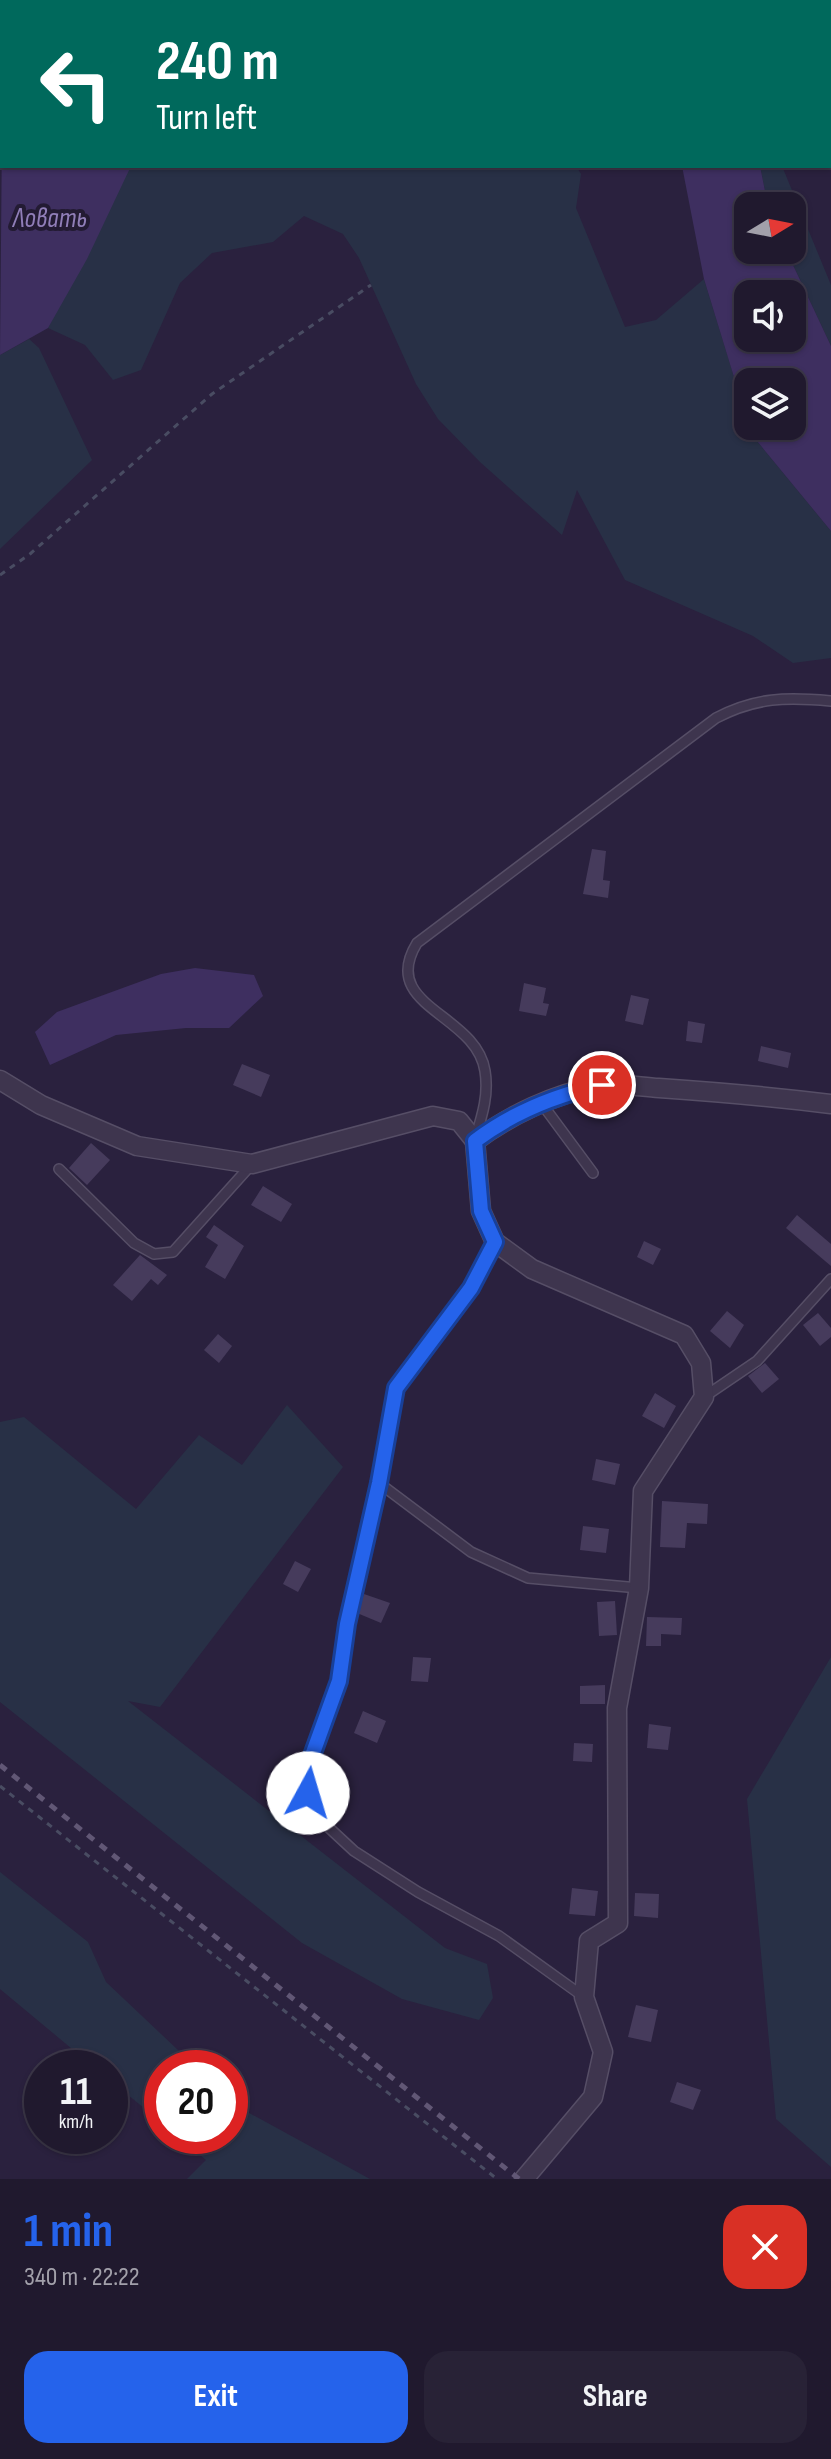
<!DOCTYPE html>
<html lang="en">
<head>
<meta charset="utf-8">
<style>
  :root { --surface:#20192e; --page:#282236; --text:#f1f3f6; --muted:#a2a0aa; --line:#3d384a; --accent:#2563eb }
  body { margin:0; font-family:"Sofia Sans Condensed",sans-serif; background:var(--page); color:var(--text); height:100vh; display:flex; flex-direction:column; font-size:30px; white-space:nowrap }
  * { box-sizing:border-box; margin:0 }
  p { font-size:26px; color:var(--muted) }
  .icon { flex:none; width:44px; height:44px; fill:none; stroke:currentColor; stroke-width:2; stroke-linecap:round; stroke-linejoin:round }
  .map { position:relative; height:2179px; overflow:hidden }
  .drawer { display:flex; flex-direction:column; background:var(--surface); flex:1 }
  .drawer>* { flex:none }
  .top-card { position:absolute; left:0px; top:0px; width:832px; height:168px; box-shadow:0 2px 6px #0004,0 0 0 2px var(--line); background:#00695c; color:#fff; overflow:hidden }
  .needle { width:52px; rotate:80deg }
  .tools { position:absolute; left:734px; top:192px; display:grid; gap:16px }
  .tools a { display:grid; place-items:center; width:72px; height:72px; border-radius:16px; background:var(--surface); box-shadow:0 2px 6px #0004,0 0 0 2px var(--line); font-size:40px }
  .speed { position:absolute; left:24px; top:2050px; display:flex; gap:16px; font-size:40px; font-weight:700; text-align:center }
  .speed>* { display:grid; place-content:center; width:104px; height:104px; border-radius:50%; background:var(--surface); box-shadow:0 2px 6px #0004,0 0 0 2px var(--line); line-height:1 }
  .speed small { font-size:20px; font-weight:400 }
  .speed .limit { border:12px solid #d22; background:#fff; color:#111 }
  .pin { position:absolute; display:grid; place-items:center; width:68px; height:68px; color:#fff; margin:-34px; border:4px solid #fff; border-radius:50%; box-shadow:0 2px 8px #0007 }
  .me { position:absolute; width:88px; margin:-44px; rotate:6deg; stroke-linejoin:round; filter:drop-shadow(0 0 6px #0008) }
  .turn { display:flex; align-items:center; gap:28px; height:168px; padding:0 24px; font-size:36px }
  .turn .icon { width:104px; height:104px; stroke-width:2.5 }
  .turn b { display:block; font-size:56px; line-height:68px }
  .round { display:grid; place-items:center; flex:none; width:84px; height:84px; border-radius:24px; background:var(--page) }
  .overview { display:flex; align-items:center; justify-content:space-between; height:136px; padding:0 24px }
  h1 { font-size:48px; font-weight:700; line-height:60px; color:var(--accent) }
  .button { display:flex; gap:16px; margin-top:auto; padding:16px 24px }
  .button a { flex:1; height:92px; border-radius:24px; background:var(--accent); color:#fff; font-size:32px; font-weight:700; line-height:92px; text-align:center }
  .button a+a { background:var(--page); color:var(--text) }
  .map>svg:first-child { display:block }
</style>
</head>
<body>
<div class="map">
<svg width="831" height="2179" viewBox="0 0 831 2179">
  <rect width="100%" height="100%" fill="#2a213e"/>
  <g fill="#283046">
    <polygon points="214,0 574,0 574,2 212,2"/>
    <polygon points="127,166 576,166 581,174 576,208 625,327 656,320 704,279 752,435 831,531 831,658 793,663 753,636 625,580 577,490 562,535 480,462 438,419 416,384 359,258 343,234 304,216 273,242 212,253 180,283 141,370 113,380 85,345 48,328"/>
    <polygon points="760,166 782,166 831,285 831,346 786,250 792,250 792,206 768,206"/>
    <polygon points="29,339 39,348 92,460 0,549 0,355"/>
    <polygon points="287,1405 343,1467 160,1707 128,1701 445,1948 487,1964 493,1998 479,2020 402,1999 302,1943 0,1702 0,1422 24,1417 136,1509 199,1435 242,1465"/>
    <polygon points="831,1657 831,2167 776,2119 747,1799"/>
    <polygon points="0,1872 88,1942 106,1982 197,2068 162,2068 162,2123 110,2080 110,2068 95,2068 0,1989"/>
    <polygon points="230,2098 242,2109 370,2179 187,2179 206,2160 177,2136 230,2136"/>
  </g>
  <g fill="#3e2f60" fill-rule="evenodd">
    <polygon points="2,129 2,166 131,166 87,259 48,328 0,355"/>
    <path d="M682 166H760L768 206H748V250H786L831 346V531L752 435 749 426H792V382H748V423L704 279ZM792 294V338H748V294Z"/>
    <polygon points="195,968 254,975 263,996 229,1028 186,1028 116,1035 50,1065 35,1032 57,1012 161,974"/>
  </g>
  <g fill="#463b5c">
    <polygon points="592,849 606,851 603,880 610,881 608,898 583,894"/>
    <polygon points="524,983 546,988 543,1003 549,1004 546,1016 519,1011"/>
    <polygon points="631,995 649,999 643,1025 625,1021"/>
    <polygon points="688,1021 705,1024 702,1043 686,1041"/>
    <polygon points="761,1046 791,1053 788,1068 758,1061"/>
    <polygon points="242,1064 270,1075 261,1097 233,1085"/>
    <polygon points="91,1143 110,1160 87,1185 69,1168"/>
    <polygon points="263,1186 292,1204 281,1222 251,1205"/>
    <polygon points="797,1215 831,1244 831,1266 786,1228"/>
    <polygon points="214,1225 244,1246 225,1279 205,1267 218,1245 206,1237"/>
    <polygon points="644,1241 661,1249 653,1265 637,1257"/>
    <polygon points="140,1255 167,1275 158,1285 151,1279 132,1301 113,1285"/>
    <polygon points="727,1311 744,1325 730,1348 710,1331"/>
    <polygon points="818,1313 831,1328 831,1337 820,1346 803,1325"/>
    <polygon points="218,1334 232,1346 219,1363 204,1350"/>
    <polygon points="765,1363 779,1379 762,1393 748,1376"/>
    <polygon points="655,1393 676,1406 664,1428 642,1416"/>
    <polygon points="596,1459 620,1464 615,1485 592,1480"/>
    <polygon points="662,1501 708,1504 707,1524 687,1523 685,1548 660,1547"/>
    <polygon points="583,1526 609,1529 606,1553 580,1550"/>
    <polygon points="295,1561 311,1569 298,1592 283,1584"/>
    <polygon points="364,1594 390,1603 381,1623 357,1613"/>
    <polygon points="615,1601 617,1635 599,1636 597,1602"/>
    <polygon points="647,1617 682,1618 681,1635 661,1634 661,1646 646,1646"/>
    <polygon points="413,1657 431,1658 428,1682 411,1681"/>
    <polygon points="605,1685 605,1704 580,1704 580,1686"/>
    <polygon points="363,1711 386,1721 377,1743 354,1733"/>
    <polygon points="649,1724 671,1727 668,1750 647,1748"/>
    <polygon points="574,1743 593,1744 592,1762 573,1761"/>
    <polygon points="572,1888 598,1891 595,1916 569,1914"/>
    <polygon points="635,1893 659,1894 658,1918 634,1916"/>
    <polygon points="636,2005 658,2010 651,2042 628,2037"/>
    <polygon points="677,2082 701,2090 693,2110 670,2102"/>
  </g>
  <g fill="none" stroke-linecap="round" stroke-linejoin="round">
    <g stroke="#564e66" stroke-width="12">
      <g id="lane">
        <polyline points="542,1104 593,1173"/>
        <path d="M475 1139C482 1116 489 1095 485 1071 476 1013 378 1007 417 943L716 718C756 697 787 697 831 701"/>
        <polyline points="59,1169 134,1243 154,1254 173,1252 252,1164"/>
        <polyline points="495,1242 471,1288 396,1388 379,1483 347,1624 339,1681 305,1775 312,1812 354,1851 418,1892 499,1936 584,1997"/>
        <polyline points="704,1397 757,1361 831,1279"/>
        <polyline points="379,1483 471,1552 528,1578 639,1588"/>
      </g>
    </g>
    <g stroke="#564e66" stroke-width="21">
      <g id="street">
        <path d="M0 1080 41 1105 137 1146 252 1164 433 1116 459 1121 475 1141C510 1115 554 1094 597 1086 616 1082 639 1087 659 1088 717 1092 774 1097 831 1104"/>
        <polyline points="475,1141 481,1211 495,1242 532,1269 684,1335 701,1363 704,1397 643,1491 639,1588 617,1708 618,1923 589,1941 584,1997 603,2052 593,2097 524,2179"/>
      </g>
    </g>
    <g stroke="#494c62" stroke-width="3" stroke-dasharray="6 6" stroke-linecap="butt">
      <polyline points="0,575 30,554 212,394 371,285"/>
      <polyline points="0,1786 497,2179"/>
    </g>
    <use href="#lane" stroke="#3e354e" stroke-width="9"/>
    <use href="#street" stroke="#3e354e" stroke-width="18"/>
    <polyline stroke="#615775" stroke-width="5" stroke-dasharray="8 8" stroke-linecap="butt" points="0,1765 519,2179"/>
  </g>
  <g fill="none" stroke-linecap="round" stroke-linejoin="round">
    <g stroke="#184099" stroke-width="20">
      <path id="route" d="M308 1793 305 1775 339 1681 347 1624 379 1483 396 1388 471 1288 495 1242 481 1211 475 1141C512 1113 556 1095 602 1085"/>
    </g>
    <use href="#route" stroke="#2563eb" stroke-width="14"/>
  </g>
  <g text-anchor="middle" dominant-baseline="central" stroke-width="8" stroke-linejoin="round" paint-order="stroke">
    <g font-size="28" font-style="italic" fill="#907eb8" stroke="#231b33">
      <text x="50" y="218">Ловать</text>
    </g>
  </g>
</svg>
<div class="tools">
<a><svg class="needle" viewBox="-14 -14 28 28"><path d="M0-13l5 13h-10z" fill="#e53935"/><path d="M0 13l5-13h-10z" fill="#a2a0aa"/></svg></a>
<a><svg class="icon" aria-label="sound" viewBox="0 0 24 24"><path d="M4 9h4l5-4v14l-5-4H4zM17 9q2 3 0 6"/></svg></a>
<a><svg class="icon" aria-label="layers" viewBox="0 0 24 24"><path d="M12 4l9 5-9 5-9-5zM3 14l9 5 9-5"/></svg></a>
</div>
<div class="speed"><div>11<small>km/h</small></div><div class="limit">20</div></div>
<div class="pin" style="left:602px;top:1085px;background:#d93025"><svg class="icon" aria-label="arrive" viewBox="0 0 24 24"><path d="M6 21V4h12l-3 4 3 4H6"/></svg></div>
<svg class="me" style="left:308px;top:1793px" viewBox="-20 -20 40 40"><circle r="19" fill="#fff"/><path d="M0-13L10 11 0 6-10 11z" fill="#2563eb"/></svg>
<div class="top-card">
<div class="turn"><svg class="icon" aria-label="left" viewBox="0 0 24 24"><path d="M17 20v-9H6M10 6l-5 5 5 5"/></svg><div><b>240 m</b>Turn left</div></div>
</div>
</div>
<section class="drawer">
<div class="overview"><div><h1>1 min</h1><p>340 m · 22:22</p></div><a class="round" style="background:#d93025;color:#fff"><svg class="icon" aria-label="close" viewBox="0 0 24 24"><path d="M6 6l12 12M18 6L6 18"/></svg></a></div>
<div class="button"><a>Exit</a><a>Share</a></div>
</section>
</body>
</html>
